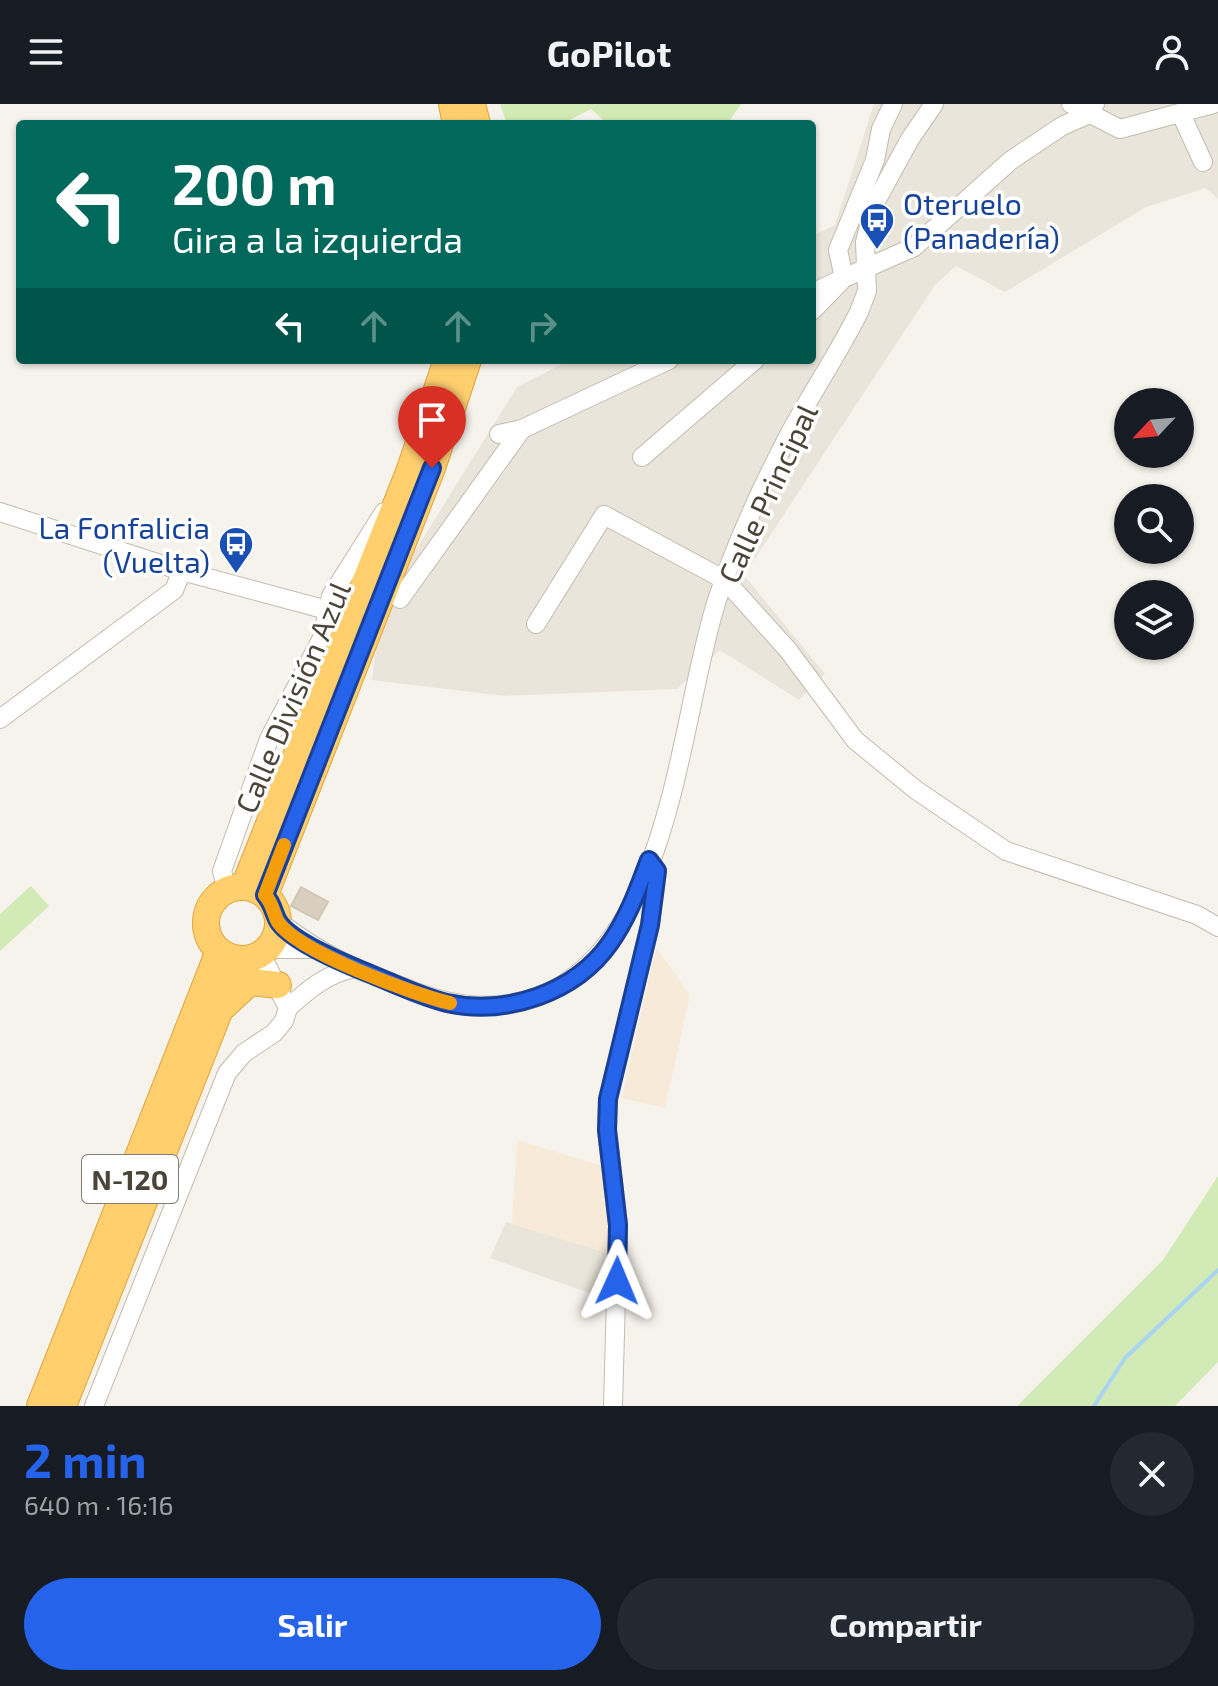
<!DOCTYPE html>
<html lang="es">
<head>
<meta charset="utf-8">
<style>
  :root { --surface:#171b24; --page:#242831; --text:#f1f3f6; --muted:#9ea1a6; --accent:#2563eb }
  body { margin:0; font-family:"Exo 2",sans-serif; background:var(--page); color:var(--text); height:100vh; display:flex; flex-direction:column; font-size:30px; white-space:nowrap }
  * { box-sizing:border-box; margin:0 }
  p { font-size:26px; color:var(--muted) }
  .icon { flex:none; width:44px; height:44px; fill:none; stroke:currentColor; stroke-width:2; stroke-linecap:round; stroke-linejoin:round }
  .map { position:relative; height:1302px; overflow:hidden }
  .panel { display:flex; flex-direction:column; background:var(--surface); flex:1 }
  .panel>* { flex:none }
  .hud { position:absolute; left:16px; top:16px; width:800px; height:244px; border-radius:8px; box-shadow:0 2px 6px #0004; background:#00695c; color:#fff; overflow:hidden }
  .needle { width:52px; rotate:244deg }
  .controls { position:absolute; left:1114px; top:284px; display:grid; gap:16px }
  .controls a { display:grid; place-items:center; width:80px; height:80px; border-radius:50%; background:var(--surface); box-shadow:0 2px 6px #0004; font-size:40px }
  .pin { position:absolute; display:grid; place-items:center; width:68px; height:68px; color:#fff; margin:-82px -34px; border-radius:50% 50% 50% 0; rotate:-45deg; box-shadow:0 0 8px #0007 }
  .pin .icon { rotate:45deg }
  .me { position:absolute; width:88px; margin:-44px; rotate:1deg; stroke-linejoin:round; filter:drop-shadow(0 0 6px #0008) }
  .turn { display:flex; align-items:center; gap:28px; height:168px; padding:0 24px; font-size:36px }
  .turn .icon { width:104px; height:104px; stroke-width:2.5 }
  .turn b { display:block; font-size:56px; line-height:68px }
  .lanes { display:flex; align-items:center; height:76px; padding:0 24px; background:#0003; justify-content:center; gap:40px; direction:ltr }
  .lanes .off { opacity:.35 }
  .round { display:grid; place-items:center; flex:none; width:84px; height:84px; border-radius:42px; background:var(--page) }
  .headline { display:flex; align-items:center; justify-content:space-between; height:136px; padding:0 24px }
  h1 { font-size:48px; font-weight:700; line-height:60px; color:var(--accent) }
  .primary-button { display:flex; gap:16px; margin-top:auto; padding:16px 24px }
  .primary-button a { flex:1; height:92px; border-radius:48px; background:var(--accent); color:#fff; font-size:32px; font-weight:700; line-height:92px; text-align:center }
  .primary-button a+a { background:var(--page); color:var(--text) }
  header { display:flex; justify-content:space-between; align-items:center; height:104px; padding:0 24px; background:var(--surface); font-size:36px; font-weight:700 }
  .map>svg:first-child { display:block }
</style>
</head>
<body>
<header><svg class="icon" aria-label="menu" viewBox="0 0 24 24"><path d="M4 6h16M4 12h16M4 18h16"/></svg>GoPilot<svg class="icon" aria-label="person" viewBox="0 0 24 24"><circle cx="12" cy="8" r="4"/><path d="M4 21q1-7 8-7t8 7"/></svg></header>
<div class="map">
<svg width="1218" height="1302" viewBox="0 0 1218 1302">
  <rect width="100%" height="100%" fill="#f6f3ec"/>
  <g fill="#eae5da">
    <polygon points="874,0 1218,0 1218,95 1206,84 1146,103 1005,188 956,162 935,181 744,471 825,570 799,596 720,546 677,585 504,592 372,576 379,517 412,452 517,283 570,256 812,256 812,132 835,121"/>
    <polygon points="506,1118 611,1150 609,1196 490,1154"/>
  </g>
  <g fill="#f7ead8">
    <polygon points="656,844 690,891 665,1004 622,994"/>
    <polygon points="517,1036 605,1063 611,1150 512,1120"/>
  </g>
  <g fill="#d2eab5">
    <polygon points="500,0 741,0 727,20 608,20 591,5 562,20 507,20"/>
    <polygon points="31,782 49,802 0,847 0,810"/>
    <polygon points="1218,1072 1218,1258 1175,1302 1017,1302 1163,1156"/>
  </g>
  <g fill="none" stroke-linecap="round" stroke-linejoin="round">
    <polyline stroke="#a9d4f2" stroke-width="4" points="1094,1302 1125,1254 1218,1166"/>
  </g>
  <polygon fill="#d8cfc1" stroke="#d3c7b4" stroke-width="2" points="301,783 328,798 318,816 291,802"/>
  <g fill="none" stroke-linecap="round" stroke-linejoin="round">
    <g stroke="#c2bbae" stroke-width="20">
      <g id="minor">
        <polyline points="1071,0 1120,25 1213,0"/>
        <polyline points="1181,10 1203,58"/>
        <polyline points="812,189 844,174 838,146 875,56 881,25 893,0"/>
        <polyline points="812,207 844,174 914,143 1010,57 1062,22 1087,11 1095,0"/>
        <polyline points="499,330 522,325 669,256"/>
        <polyline points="642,353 755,256"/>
        <polyline points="0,408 182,467 327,506"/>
        <polyline points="400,495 522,325"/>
        <polyline points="536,520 604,411 725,476 788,546 855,636 916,686 1006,747 1197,811 1218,823"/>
        <polyline points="0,615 174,486 182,467"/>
        <polyline points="227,786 222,767 269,635 322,534 331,492 384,408"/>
        <path d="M278 817C324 853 358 866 411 886 456 904 502 909 547 889 673 830 679 614 717 496 736 439 762 382 790 329 812 288 838 250 859 208L867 187 865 138 875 99 910 35 934 0"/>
        <polyline points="267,845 313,845"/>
        <path d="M288 904C309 885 326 870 355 864"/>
        <polyline points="94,1302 227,969 244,949 274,929 284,917 288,904 261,850"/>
        <polyline points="613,1302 618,1121 607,1026 608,995 650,821 657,767 649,756"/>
      </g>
    </g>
    <g stroke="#e0a43c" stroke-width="28">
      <g id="highway">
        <polyline points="452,0 456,20"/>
        <polyline points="472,0 477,20"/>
        <circle cx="242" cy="819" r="36"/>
        <polyline points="244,783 409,368 447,256"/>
        <polyline points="265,791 432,364 468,256"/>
        <polyline points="224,902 250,878 278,881"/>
        <polyline points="40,1302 219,847"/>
        <polyline points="63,1302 240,855"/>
      </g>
    </g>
    <use href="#minor" stroke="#fff" stroke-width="18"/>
    <use href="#highway" stroke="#ffcf6e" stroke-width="26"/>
  </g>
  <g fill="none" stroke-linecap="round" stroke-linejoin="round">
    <g stroke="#184099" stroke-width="20">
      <path id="route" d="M432 364 265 791C273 800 273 808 278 817 291 838 350 862 373 871 397 881 422 893 447 899 506 912 575 889 610 839 628 814 638 785 649 756L657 767 650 821 608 995 607 1026 618 1121 617 1177"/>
    </g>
    <use href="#route" stroke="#2563eb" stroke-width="14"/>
    <path stroke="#f59e0b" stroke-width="14" d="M284 741 265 791C273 800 273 809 278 818 298 848 413 890 450 899"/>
  </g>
  <defs>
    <g id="bus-pin" transform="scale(1.8)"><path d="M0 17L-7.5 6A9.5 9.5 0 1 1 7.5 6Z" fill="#1a4fb4" stroke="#fff"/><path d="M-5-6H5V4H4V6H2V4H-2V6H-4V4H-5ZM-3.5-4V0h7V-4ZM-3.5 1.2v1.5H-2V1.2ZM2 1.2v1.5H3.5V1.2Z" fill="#fff"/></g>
  </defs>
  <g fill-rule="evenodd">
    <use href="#bus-pin" x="877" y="116"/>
    <use href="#bus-pin" x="236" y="440"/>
  </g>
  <g text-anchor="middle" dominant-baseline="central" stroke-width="7" stroke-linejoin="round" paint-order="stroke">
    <rect fill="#fff" stroke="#817c74" stroke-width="2" x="82" y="1051" width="96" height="48" rx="6"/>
    <g font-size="28" font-weight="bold" fill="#4b4439">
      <text x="130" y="1075">N-120</text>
    </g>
    <g font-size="30" fill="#164399" stroke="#fff" text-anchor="start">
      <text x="903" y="99">Oteruelo<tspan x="903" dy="34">(Panadería)</tspan></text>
      <text x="210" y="423" text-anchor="end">La Fonfalicia<tspan x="210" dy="34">(Vuelta)</tspan></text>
    </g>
    <g font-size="30" fill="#4b4439" stroke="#fff">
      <text transform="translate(767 389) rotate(-65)">Calle Principal</text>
      <text transform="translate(292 593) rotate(-67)">Calle División Azul</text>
    </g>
  </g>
</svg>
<div class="controls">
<a><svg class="needle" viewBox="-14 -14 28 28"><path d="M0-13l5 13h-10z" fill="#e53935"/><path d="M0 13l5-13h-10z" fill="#9ea1a6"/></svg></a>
<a><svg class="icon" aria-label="search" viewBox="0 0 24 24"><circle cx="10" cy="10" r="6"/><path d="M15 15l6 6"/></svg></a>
<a><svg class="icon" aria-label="layers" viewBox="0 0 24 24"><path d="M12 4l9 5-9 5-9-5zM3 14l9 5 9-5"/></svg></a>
</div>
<div class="pin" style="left:432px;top:364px;background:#d93025"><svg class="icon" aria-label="arrive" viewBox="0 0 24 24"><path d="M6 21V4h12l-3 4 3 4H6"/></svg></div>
<svg class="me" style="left:617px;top:1177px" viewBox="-20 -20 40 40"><path d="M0-17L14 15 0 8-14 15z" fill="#2563eb" stroke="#fff" stroke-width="4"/></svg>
<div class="hud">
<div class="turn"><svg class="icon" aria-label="left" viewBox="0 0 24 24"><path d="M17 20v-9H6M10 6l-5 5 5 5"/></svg><div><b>200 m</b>Gira a la izquierda</div></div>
<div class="lanes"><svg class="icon" aria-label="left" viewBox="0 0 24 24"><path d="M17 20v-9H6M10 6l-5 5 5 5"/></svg><svg class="icon off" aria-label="ahead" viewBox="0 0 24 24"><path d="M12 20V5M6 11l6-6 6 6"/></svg><svg class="icon off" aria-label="ahead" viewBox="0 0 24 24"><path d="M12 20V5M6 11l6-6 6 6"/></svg><svg class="icon off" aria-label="right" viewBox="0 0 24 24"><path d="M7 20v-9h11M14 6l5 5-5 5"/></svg></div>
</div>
</div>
<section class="panel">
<div class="headline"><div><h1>2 min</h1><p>640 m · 16:16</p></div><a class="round"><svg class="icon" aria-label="close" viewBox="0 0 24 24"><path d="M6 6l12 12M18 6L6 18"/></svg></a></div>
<div class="primary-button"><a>Salir</a><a>Compartir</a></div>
</section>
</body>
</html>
